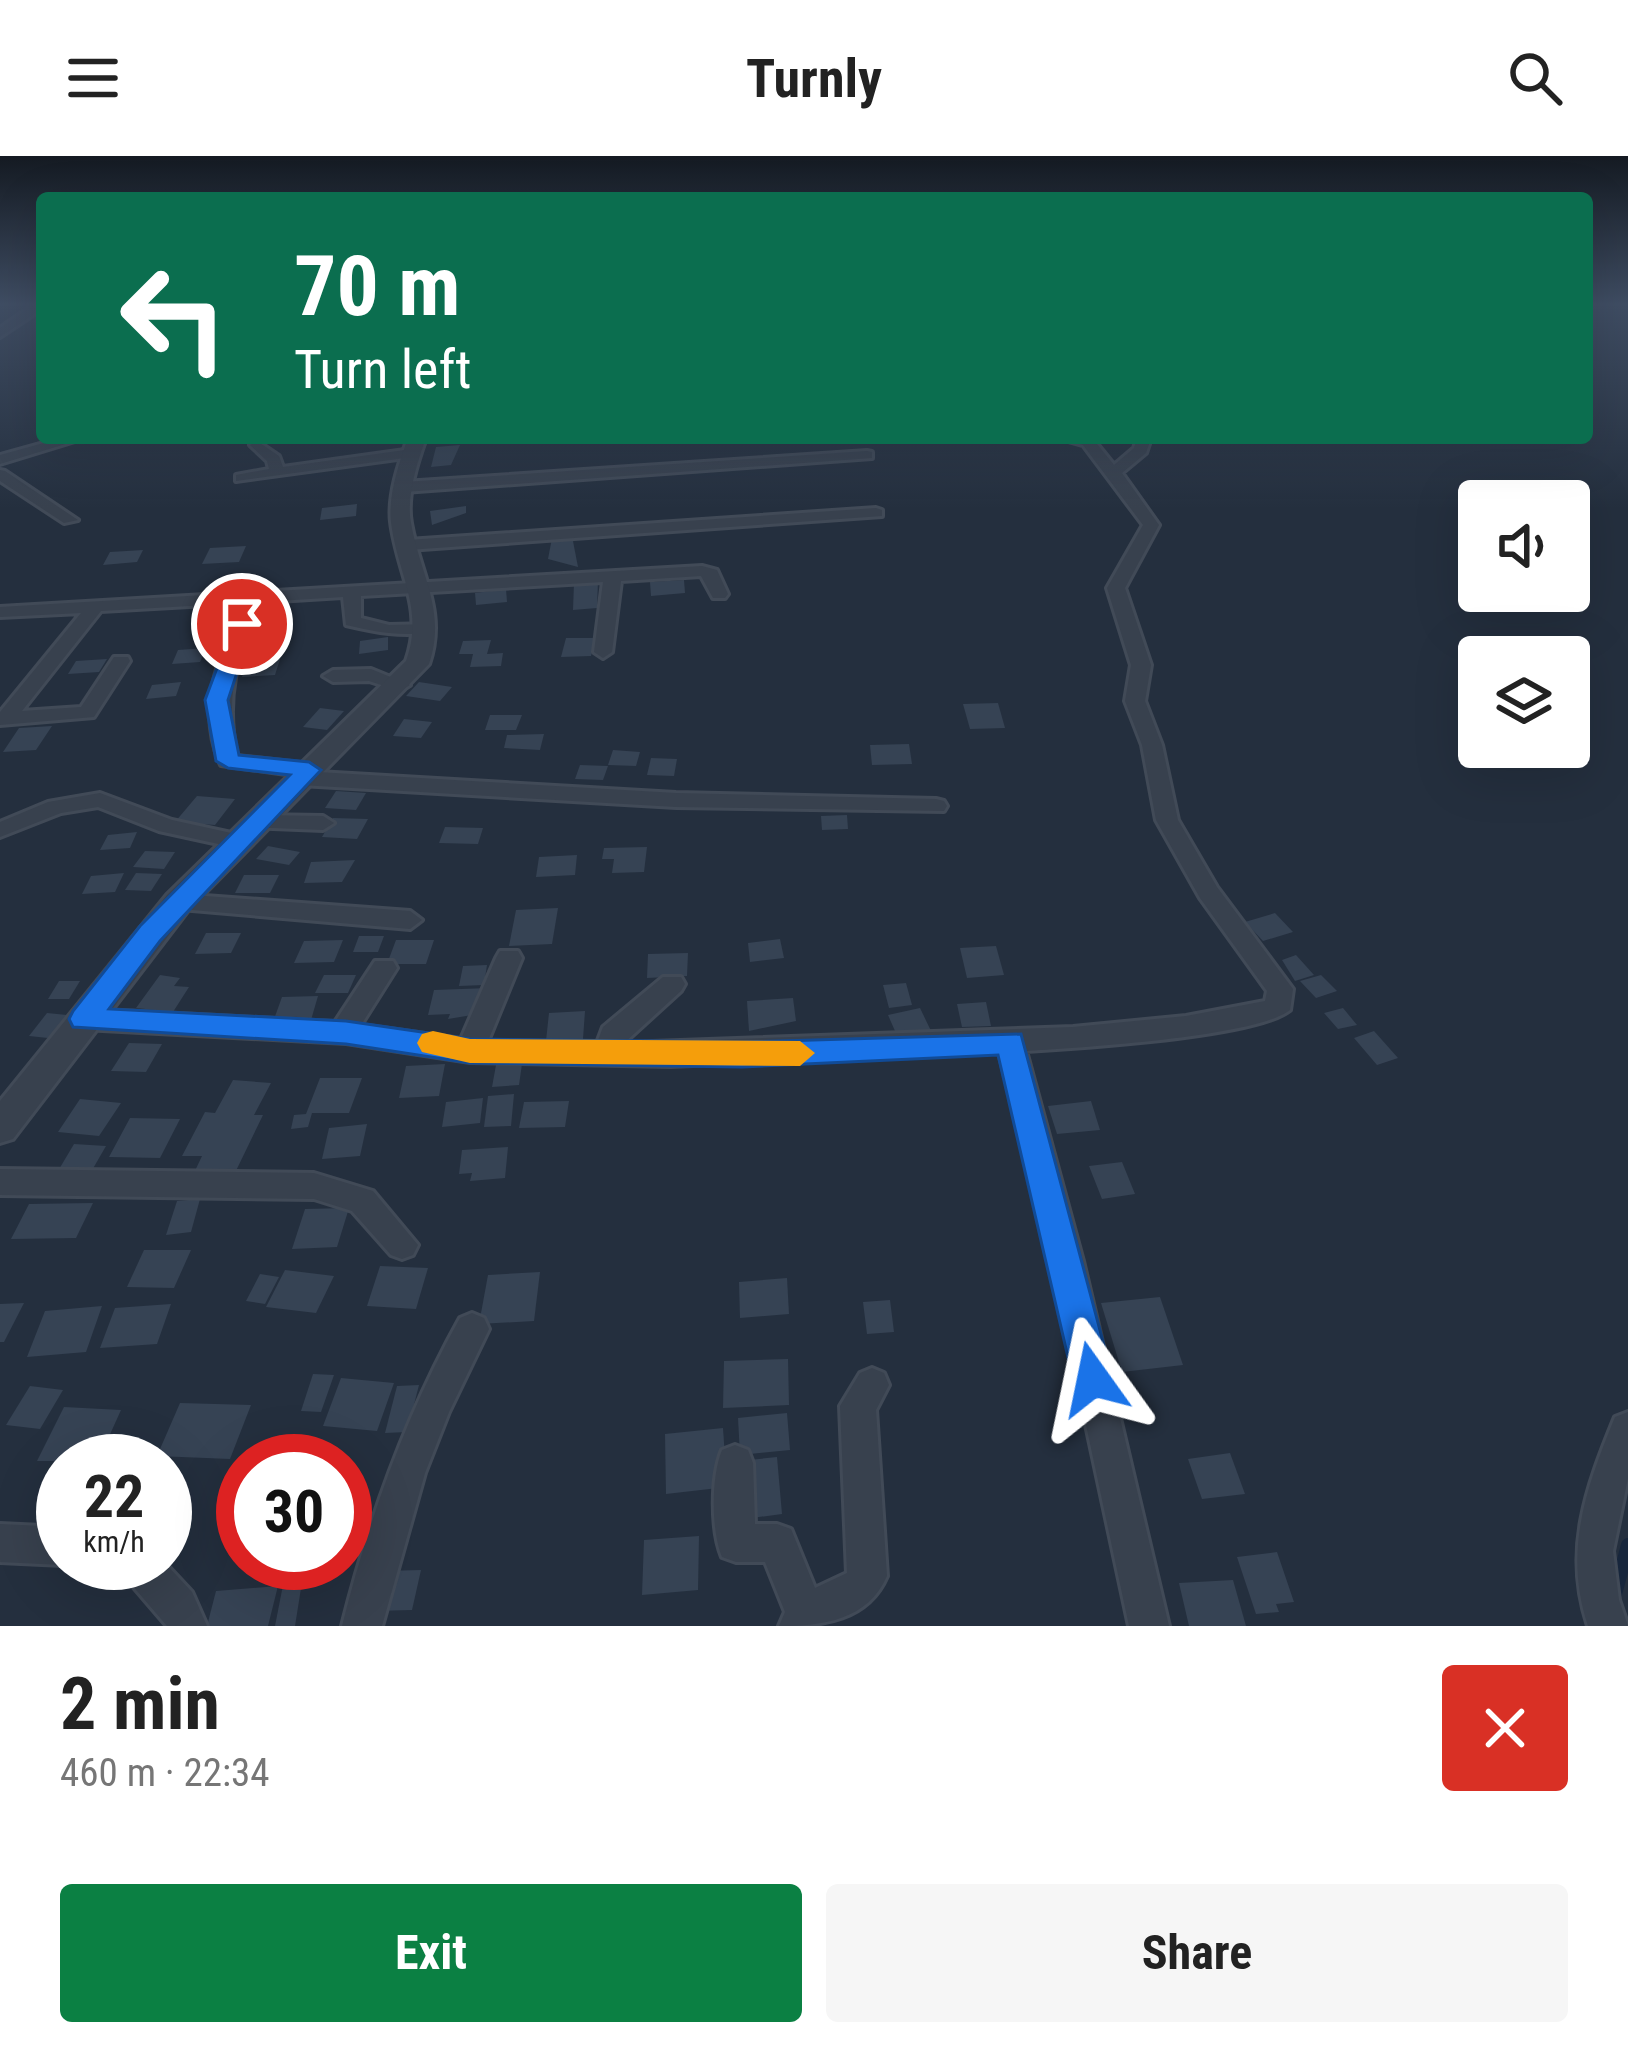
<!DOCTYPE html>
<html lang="en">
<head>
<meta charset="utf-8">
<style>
  :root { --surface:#fff; --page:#f6f6f6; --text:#222; --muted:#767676; --accent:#0b8043 }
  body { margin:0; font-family:"Roboto Condensed",sans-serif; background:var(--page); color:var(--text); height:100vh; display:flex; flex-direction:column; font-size:45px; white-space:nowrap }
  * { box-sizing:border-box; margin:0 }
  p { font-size:39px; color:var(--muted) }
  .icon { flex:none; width:66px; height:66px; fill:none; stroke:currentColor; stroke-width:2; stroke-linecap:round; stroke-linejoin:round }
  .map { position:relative; height:1470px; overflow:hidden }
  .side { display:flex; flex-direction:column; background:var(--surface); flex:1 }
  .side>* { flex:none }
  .guide { position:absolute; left:36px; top:36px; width:1557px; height:252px; border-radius:12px; box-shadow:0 12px 48px #0002; background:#0b6e4f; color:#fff; overflow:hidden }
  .fabs { position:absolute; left:1458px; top:324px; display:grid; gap:24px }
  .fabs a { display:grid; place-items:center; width:132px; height:132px; border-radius:12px; background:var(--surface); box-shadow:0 12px 48px #0002; font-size:60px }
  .speed { position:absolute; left:36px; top:1278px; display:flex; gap:24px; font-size:60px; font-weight:700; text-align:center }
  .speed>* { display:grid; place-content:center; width:156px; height:156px; border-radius:50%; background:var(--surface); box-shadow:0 12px 48px #0002; line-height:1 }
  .speed small { font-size:30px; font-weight:400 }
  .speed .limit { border:18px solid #d22; background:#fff; color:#111 }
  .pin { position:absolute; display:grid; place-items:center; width:102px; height:102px; color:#fff; margin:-51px; border:6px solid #fff; border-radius:50%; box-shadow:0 3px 12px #0007 }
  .me { position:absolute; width:132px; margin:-66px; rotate:348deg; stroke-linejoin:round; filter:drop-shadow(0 0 9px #0008) }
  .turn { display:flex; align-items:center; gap:42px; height:252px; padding:0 60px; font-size:54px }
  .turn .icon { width:156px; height:156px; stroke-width:2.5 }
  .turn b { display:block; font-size:84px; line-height:102px }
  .round { display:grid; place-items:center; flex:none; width:126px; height:126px; border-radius:12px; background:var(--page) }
  .headline { display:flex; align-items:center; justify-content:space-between; height:204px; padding:0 60px }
  h1 { font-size:72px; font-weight:700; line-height:90px }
  .action { display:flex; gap:24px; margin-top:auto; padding:24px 60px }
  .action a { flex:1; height:138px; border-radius:12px; background:var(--accent); color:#fff; font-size:48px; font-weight:700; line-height:138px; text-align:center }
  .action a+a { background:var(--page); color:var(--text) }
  header { display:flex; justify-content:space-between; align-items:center; height:156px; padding:0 60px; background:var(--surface); font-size:54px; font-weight:700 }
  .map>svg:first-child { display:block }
</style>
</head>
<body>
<header><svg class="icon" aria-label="menu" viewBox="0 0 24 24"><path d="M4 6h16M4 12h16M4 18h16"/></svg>Turnly<svg class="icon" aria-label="search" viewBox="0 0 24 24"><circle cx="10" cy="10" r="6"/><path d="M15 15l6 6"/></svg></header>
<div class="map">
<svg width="1628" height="1470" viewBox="0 0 1628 1470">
  <rect width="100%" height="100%" fill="#242f3e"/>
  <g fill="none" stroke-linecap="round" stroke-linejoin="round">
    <polyline stroke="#17263c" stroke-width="14" points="1614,1442 1628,1389"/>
  </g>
  <g fill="#364354">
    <polygon points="460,289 451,309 431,311 436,291"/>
    <polygon points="357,348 356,360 320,364 322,352"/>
    <polygon points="466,350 466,357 432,369 430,355"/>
    <polygon points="572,380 578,411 548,403 552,382"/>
    <polygon points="246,390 239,406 202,408 210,392"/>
    <polygon points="143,394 137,406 103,409 110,396"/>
    <polygon points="684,424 685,437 651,440 650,426"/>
    <polygon points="598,425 597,452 573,454 574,427"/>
    <polygon points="506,433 507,446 476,449 475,437"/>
    <polygon points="388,481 388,494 359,498 360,485"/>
    <polygon points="566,482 596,482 591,500 561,501"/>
    <polygon points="491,484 487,498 503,497 501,510 470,511 473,498 459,498 463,485"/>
    <polygon points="206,492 200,506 172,508 178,494"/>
    <polygon points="281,500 275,519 242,521 249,502"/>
    <polygon points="107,503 99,516 68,518 76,505"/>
    <polygon points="181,526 176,540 146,543 152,529"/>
    <polygon points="419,526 452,531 440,545 406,540"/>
    <polygon points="998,547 1005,572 970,573 963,548"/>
    <polygon points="320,552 344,555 327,574 303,571"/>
    <polygon points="490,559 522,559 516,574 485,574"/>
    <polygon points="404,563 432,566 421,582 393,580"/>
    <polygon points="52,570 36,594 3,596 19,572"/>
    <polygon points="544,578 540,594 504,592 507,579"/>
    <polygon points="909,588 912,608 872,609 870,589"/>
    <polygon points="613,594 640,596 636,610 608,609"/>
    <polygon points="651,602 677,603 674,620 647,619"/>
    <polygon points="580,609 608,610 603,624 575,623"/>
    <polygon points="336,635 366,637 356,654 325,652"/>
    <polygon points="197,640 235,643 215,669 175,666"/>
    <polygon points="847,659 848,673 822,674 821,660"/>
    <polygon points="333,662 368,663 357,683 322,681"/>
    <polygon points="445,671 483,672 478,688 439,687"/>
    <polygon points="137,676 130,692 100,694 108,679"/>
    <polygon points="268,690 300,696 289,709 256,703"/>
    <polygon points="647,691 644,716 612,717 614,703 602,703 604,692"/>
    <polygon points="145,695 175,696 164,713 133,711"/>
    <polygon points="577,699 575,719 536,721 539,701"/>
    <polygon points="355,704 342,726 304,727 311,706"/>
    <polygon points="124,717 115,736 82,738 91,720"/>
    <polygon points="136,717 162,718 151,735 125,734"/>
    <polygon points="244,719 279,719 270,737 235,737"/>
    <polygon points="558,752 552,788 509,790 516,754"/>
    <polygon points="1275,757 1293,776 1263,785 1245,766"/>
    <polygon points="206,777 241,777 231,797 195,798"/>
    <polygon points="359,780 384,780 378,796 353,796"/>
    <polygon points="780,783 784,802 750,806 748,787"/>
    <polygon points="343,784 334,806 294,807 304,785"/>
    <polygon points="396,784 434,784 426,808 387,808"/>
    <polygon points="996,790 1004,819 967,822 960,792"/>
    <polygon points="688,797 687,820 647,822 648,798"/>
    <polygon points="1296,799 1314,819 1295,825 1282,804"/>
    <polygon points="487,809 484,829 459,830 463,810"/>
    <polygon points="160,819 180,822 174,830 189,831 173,856 136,852"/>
    <polygon points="324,819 356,819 348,837 315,837"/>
    <polygon points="1321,819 1337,835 1316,842 1300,825"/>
    <polygon points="59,825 80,825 69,843 48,843"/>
    <polygon points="906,827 912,849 889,852 883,829"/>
    <polygon points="489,832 484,857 448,863 450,858 428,859 434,834"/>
    <polygon points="318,840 311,864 273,866 282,841"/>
    <polygon points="793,842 796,865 749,875 747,845"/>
    <polygon points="986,846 991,870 962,871 957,848"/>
    <polygon points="920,852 932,877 899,884 888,859"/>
    <polygon points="1343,852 1357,869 1338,873 1324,857"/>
    <polygon points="585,855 583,883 546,885 549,857"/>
    <polygon points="47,857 67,859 48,882 29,880"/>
    <polygon points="1374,875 1398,902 1377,909 1354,882"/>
    <polygon points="129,887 162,888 146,916 111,915"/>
    <polygon points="445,908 439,940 399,942 406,910"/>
    <polygon points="522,908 519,929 492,931 496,909"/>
    <polygon points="320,922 362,922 349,957 312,957 308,971 291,973 294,959 306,958"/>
    <polygon points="233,924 271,927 254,959 263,959 233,1021 193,1019 202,1000 182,1000 205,956 215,957"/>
    <polygon points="514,938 511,970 484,971 488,940"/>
    <polygon points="483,942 480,967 442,971 446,946"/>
    <polygon points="80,943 121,947 99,980 58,976"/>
    <polygon points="569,945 565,971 519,972 524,946"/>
    <polygon points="1091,945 1100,974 1057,978 1048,950"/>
    <polygon points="130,962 180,963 160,1002 109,1001"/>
    <polygon points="367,968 360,1000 322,1003 329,972"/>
    <polygon points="74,988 106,990 91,1016 58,1015"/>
    <polygon points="508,991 505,1022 470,1025 472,1017 459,1018 462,994"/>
    <polygon points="1122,1006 1135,1038 1102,1043 1089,1010"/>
    <polygon points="200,1043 191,1076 166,1079 177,1045"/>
    <polygon points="93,1047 76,1082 11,1083 29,1048"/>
    <polygon points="349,1052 337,1091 292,1093 305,1053"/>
    <polygon points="144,1094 191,1094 174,1132 127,1131"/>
    <polygon points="380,1110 428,1112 416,1153 367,1150"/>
    <polygon points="285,1114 334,1120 316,1157 266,1151"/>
    <polygon points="540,1116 534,1165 479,1168 488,1119"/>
    <polygon points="260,1118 279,1121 265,1148 246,1145"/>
    <polygon points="787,1122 789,1158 740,1162 739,1126"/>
    <polygon points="1160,1141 1183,1209 1122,1216 1101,1147"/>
    <polygon points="890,1144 894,1176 867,1178 863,1146"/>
    <polygon points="24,1147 4,1186 0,1186 0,1148"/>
    <polygon points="171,1148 157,1188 100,1192 115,1152"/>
    <polygon points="102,1150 86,1196 27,1201 45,1155"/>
    <polygon points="788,1203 789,1249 723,1252 724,1205"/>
    <polygon points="313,1218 334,1219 321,1256 301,1255"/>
    <polygon points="341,1222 394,1227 377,1275 323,1270"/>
    <polygon points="419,1229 407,1276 385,1277 397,1230"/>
    <polygon points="30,1230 63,1234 40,1273 6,1269"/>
    <polygon points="180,1247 251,1249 230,1303 157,1300"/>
    <polygon points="64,1251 121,1254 98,1305 37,1305"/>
    <polygon points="787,1257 790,1294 740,1299 738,1262"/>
    <polygon points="723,1272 727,1331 666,1338 665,1278"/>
    <polygon points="1230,1297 1245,1338 1202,1343 1188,1303"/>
    <polygon points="777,1301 782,1358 744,1363 740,1305"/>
    <polygon points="63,1329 63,1376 41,1375"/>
    <polygon points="699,1380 698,1434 642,1439 644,1384"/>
    <polygon points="1277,1396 1294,1446 1276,1448 1279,1456 1256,1458 1237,1401"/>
    <polygon points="421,1414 412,1454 373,1455 383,1415"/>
    <polygon points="1233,1424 1246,1470 1189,1470 1179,1427"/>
    <polygon points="302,1426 295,1470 275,1470 283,1429"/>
    <polygon points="278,1430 268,1470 207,1470 216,1435"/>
  </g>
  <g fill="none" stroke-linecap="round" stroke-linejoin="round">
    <g stroke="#414a57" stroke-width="6">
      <g id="minor">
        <polygon points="36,147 42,147 42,153 0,181 0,172"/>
        <polygon points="62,282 85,282 0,308 0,299"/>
        <path d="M1058 282 1093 283 1114 309 1134 292 1137 282H1151L1146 297 1122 317 1159 369 1125 432 1151 509 1145 545 1162 589 1178 664 1217 731 1293 833 1290 854C1256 881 1077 892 1026 895L1083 1105 1169 1470H1129L1051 1105 999 896 670 910 470 906 346 887 84 873 75 870 71 863 75 856 84 853 335 866 375 805H393L397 812 361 869 461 883 496 802 500 795H518L522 802 488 885 597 887 603 871 663 821H681L685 828 681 835 624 887 1073 871 1186 860 1265 845 1267 835 1200 742 1156 664 1142 589 1125 545 1131 509 1107 432 1143 369 1083 289Z"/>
        <polygon points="257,285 279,300 283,311 412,293 419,297 412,301 236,325 236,319 269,313 267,305 250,289"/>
        <polygon points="867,295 872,296 872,302 404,336 396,331 404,326"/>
        <polygon points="0,314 5,315 78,364 64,367 0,325"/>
        <polygon points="876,352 882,354 882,360 408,394 400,389 408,384"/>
        <path d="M702 410 717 414 728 438 725 442H713L701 420 621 425 612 496 603 502 594 496 603 426 361 440V462L389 469 432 468V476C401 481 376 476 346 469L343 441 261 446C237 499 224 542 237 600L309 608 317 609 318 616 676 637 936 643 944 645 947 650 944 655 676 651 301 629 293 627V619L221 609C196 554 219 498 243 447L101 455 22 555 81 551 114 501H128L130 505 94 561 0 569V556L81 457 0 461V451Z"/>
        <polygon points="371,513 410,529 400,535 369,525 333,526 323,520 333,514"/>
        <polygon points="100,637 172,664 245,680 248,685 237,692 159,675 98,651 61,657 0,681 0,666 48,646"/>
        <polygon points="256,659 323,660 334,667 323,674 248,671 245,666"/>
        <polygon points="178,738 410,755 422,764 410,773 169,752 166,746 169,740"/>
        <polygon points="0,1013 314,1017 373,1035 418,1089 413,1099 402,1103 391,1099 352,1055 314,1043 0,1039"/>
        <path d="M472 1157 484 1162 489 1173 449 1256 425 1317 382 1470H342C369 1362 406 1259 460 1162Z"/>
        <path d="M872 1212 884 1217 889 1229 876 1254 887 1420C868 1464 823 1470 779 1470L785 1456 765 1406H736L722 1401C711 1374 711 1321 722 1294L735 1289 748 1294 753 1307 755 1368H777L791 1373 815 1432 847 1417 840 1250 860 1217Z"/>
        <path d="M1628 1256V1322L1613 1395 1619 1444 1628 1470H1588C1563 1395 1586 1332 1615 1261Z"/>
        <polygon points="0,1368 63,1371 63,1407 68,1407 63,1409 0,1406"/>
        <polygon points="120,1407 165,1407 192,1436 207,1470 167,1470 125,1421"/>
      </g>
    </g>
    <g stroke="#414a57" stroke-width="6">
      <path id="tertiary" d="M408 282H426C417 307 406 341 411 367 420 419 447 455 429 508L189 753 13 983 0 987V945L167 739 406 505C425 453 397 417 391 366 388 339 399 307 408 282Z"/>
    </g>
    <use href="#minor" fill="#38414e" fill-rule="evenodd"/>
    <use href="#tertiary" fill="#38414e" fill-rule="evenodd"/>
  </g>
  <linearGradient id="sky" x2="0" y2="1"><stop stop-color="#141a22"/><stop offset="0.42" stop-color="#3f4d63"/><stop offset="1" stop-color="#3f4d63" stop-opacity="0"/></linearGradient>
  <rect width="1628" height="353" fill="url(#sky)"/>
  <polygon fill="#1a73e8" stroke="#114b97" stroke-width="3" points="235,464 253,468 228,544 239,599 309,606 321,614 160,785 109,853 346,865 470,883 742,886 1021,878 1113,1223 1107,1237 1093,1243 1079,1237 1073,1223 998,899 742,911 470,907 346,888 73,871 69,863 73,855 140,770 290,619 228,612 216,605 205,544"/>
  <polygon fill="#f59e0b" points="433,875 470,883 800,885 815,897 800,910 470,907 422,896 417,887 422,878"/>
</svg>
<div class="fabs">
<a><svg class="icon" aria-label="sound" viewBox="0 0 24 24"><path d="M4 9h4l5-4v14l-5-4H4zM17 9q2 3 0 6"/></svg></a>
<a><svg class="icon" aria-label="layers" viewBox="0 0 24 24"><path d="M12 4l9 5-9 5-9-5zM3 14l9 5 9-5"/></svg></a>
</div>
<div class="speed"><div>22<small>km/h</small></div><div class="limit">30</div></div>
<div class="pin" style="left:242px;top:468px;background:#d93025"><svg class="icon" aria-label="arrive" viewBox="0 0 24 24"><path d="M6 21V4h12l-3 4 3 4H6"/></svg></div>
<svg class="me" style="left:1093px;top:1223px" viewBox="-20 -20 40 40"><path d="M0-17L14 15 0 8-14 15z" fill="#1a73e8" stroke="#fff" stroke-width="4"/></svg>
<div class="guide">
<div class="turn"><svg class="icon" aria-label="left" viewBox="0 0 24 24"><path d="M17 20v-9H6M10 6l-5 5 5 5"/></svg><div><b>70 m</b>Turn left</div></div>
</div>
</div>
<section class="side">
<div class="headline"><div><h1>2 min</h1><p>460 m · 22:34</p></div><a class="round" style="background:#d93025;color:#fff"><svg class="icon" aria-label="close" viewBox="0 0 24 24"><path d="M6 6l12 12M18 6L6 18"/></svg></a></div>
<div class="action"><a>Exit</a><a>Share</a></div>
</section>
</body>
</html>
